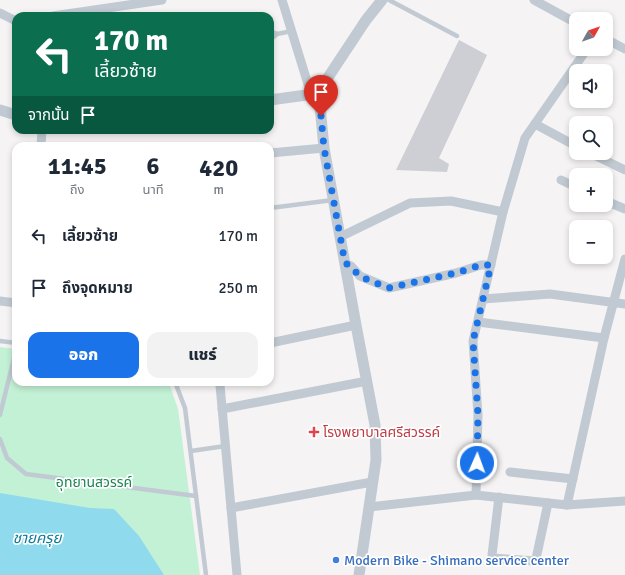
<!DOCTYPE html>
<html lang="th">
<head>
<meta charset="utf-8">
<style>
  :root { --surface:#fff; --page:#f2f2f3; --text:#1f2937; --muted:#747a83; --accent:#1a73e8 }
  body { margin:0; font-family:Signika,"Noto Sans Thai",sans-serif; background:var(--page); color:var(--text); height:100vh; display:flex; flex-direction:column; font-size:15px; white-space:nowrap }
  * { box-sizing:border-box; margin:0 }
  p { font-size:13px; color:var(--muted) }
  .icon { flex:none; width:22px; height:22px; fill:none; stroke:currentColor; stroke-width:2; stroke-linecap:round; stroke-linejoin:round }
  .map { position:relative; flex:1; overflow:hidden }
  .details { position:absolute; left:12px; top:142px; width:262px; height:244px; display:flex; flex-direction:column; background:var(--surface); border-radius:12px; box-shadow:0 2px 6px #0003 }
  .details>* { flex:none }
  .banner { position:absolute; left:12px; top:12px; width:262px; height:122px; border-radius:12px; box-shadow:0 2px 6px #0003; background:#0b6e4f; color:#fff; overflow:hidden }
  .needle { width:26px; rotate:50deg }
  .tools { position:absolute; left:569px; top:12px; display:grid; gap:8px }
  .tools a { display:grid; place-items:center; width:44px; height:44px; border-radius:8px; background:var(--surface); box-shadow:0 2px 6px #0003; font-size:20px }
  .pin { position:absolute; display:grid; place-items:center; width:34px; height:34px; color:#fff; margin:-41px -17px; border-radius:50% 50% 50% 0; rotate:-45deg; box-shadow:0 0 4px #0007 }
  .pin .icon { rotate:45deg }
  .me { position:absolute; width:44px; margin:-22px; rotate:2deg; stroke-linejoin:round; filter:drop-shadow(0 0 3px #0008) }
  .turn { display:flex; align-items:center; gap:14px; height:84px; padding:0 16px; font-size:18px }
  .turn .icon { width:52px; height:52px; stroke-width:2.5 }
  .turn b { display:block; font-size:28px; line-height:34px }
  .then { display:flex; align-items:center; height:38px; padding:0 16px; background:#0003; gap:8px; font-size:15px }
  .eta { display:flex; justify-content:space-evenly; align-items:center; height:68px; text-align:center }
  .eta b { font-size:24px; font-weight:800; line-height:28px }
  .cta { display:flex; gap:8px; margin-top:auto; padding:8px 16px }
  .cta a { flex:1; height:46px; border-radius:12px; background:var(--accent); color:#fff; font-size:16px; font-weight:800; line-height:46px; text-align:center }
  .cta a+a { background:var(--page); color:var(--text) }
  ul { padding:0; list-style:none }
  li { display:flex; align-items:center; gap:12px; height:52px; padding:0 16px }
  li div { flex:1 }
  li b { display:block; font-size:15px }
  li em { font-style:normal }
  .map>svg:first-child { display:block }
</style>
</head>
<body>
<div class="map">
<svg width="625" height="575" viewBox="0 0 625 575">
  <rect width="100%" height="100%" fill="#f5f3f3"/>
  <polygon fill="#c3f1d5" points="0,347 16,349 16,382 166,382 170,386 178,409 200,575 0,575"/>
  <polygon fill="#90daee" points="0,493 90,508 114,509 139,536 164,575 0,575"/>
  <polygon fill="#cdcfd5" points="459,40 487,55 439,158 449,164 447,172 396,170"/>
  <g fill="none" stroke-linecap="round" stroke-linejoin="round">
    <g stroke="#c1cad2" stroke-width="4.5">
      <polyline points="389,0 457,36"/>
      <polyline points="270,31 277,34"/>
      <polyline points="270,40 277,34 292,31"/>
      <polyline points="270,208 333,200"/>
      <polyline points="0,341 16,343"/>
      <polyline points="175,382 185,408 206,575"/>
      <polyline points="0,415 16,350"/>
      <polyline points="0,439 7,458 26,474 196,496"/>
      <polyline points="191,451 225,446"/>
    </g>
    <g stroke="#c1cad2" stroke-width="9">
      <polyline points="282,0 311,94"/>
      <polyline points="534,0 576,23"/>
      <polyline points="0,13 16,21"/>
      <polyline points="53,16 162,0"/>
      <polyline points="606,39 625,49"/>
      <polyline points="535,124 576,146"/>
      <polyline points="41,146 42,130"/>
      <polyline points="270,153 324,148"/>
      <polyline points="590,153 625,170"/>
      <polyline points="561,180 576,187"/>
      <polyline points="606,201 625,209"/>
      <polyline points="340,237 410,203 451,201 503,212"/>
      <polyline points="345,263 351,266 360,276 389,288 456,273 481,265 491,265"/>
      <polyline points="483,299 550,294 625,304"/>
      <polyline points="0,301 16,303"/>
      <polyline points="478,322 604,338"/>
      <polyline points="270,343 356,325"/>
      <polyline points="218,382 220,385 237,575"/>
      <polyline points="222,409 367,381"/>
      <polyline points="510,472 573,479"/>
      <polyline points="476,495 478,415 473,341 503,212 525,138 587,49"/>
      <polyline points="499,497 492,555 494,558 534,561 536,559 548,503"/>
      <polyline points="567,505 604,338 625,259"/>
      <polyline points="369,507 476,495 567,505 625,501"/>
      <polyline points="231,508 372,482"/>
    </g>
    <g stroke="#c1cad2" stroke-width="11">
      <polyline points="270,100 321,93"/>
      <polyline points="0,110 16,115"/>
      <polyline points="359,575 376,460 375,425 356,325 324,148 320,106 321,93 327,79 366,20 382,0"/>
    </g>
  </g>
  <g fill="none" stroke-linecap="round" stroke-linejoin="round">
    <polyline stroke="#1a73e8" stroke-width="7" stroke-dasharray="0 12.6" points="321,116 324,148 345,263 351,266 359,276 388,288 456,273 481,265 491,265 473,341 478,415 477,463"/>
  </g>
  <path fill="#e0444e" stroke="#fff" stroke-width="1.5" d="M312 426h4v4h4v4h-4v4h-4v-4h-4v-4h4z"/>
  <circle fill="#3f7fe0" stroke="#fff" stroke-width="1.5" cx="336" cy="560" r="4"/>
  <g text-anchor="middle" dominant-baseline="central" stroke-width="3.5" stroke-linejoin="round" paint-order="stroke">
    <g font-size="14" fill="#be3a42" stroke="#fff" text-anchor="start">
      <text x="323" y="432">โรงพยาบาลศรีสวรรค์</text>
    </g>
    <g font-size="14" fill="#17864f" stroke="#fff">
      <text x="94" y="482">อุทยานสวรรค์</text>
    </g>
    <g font-size="14" fill="#366cbe" stroke="#fff" text-anchor="start">
      <text x="344" y="560">Modern Bike - Shimano service center</text>
    </g>
    <g font-size="15" font-style="italic" fill="#0c7c9b" stroke="#fff">
      <text x="37" y="538">ชายครุย</text>
    </g>
  </g>
</svg>
<div class="tools">
<a><svg class="needle" viewBox="-14 -14 28 28"><path d="M0-13l5 13h-10z" fill="#e53935"/><path d="M0 13l5-13h-10z" fill="#747a83"/></svg></a>
<a><svg class="icon" aria-label="sound" viewBox="0 0 24 24"><path d="M4 9h4l5-4v14l-5-4H4zM17 9q2 3 0 6"/></svg></a>
<a><svg class="icon" aria-label="search" viewBox="0 0 24 24"><circle cx="10" cy="10" r="6"/><path d="M15 15l6 6"/></svg></a>
<a>+</a>
<a>−</a>
</div>
<div class="pin" style="left:321px;top:116px;background:#d93025"><svg class="icon" aria-label="arrive" viewBox="0 0 24 24"><path d="M6 21V4h12l-3 4 3 4H6"/></svg></div>
<svg class="me" style="left:477px;top:463px" viewBox="-20 -20 40 40"><circle r="17" fill="#1a73e8" stroke="#fff" stroke-width="3"/><path d="M0-11L8 9 0 5-8 9z" fill="#fff"/></svg>
<div class="banner">
<div class="turn"><svg class="icon" aria-label="left" viewBox="0 0 24 24"><path d="M17 20v-9H6M10 6l-5 5 5 5"/></svg><div><b>170 m</b>เลี้ยวซ้าย</div></div>
<div class="then">จากนั้น<svg class="icon" aria-label="arrive" viewBox="0 0 24 24"><path d="M6 21V4h12l-3 4 3 4H6"/></svg></div>
</div>
<section class="details">
<div class="eta">
<div><b>11:45</b><p>ถึง</p></div>
<div><b>6</b><p>นาที</p></div>
<div><b>420</b><p>m</p></div>
</div>
<ul>
<li><svg class="icon" aria-label="left" viewBox="0 0 24 24"><path d="M17 20v-9H6M10 6l-5 5 5 5"/></svg><div><b>เลี้ยวซ้าย</b></div><em>170 m</em></li>
<li><svg class="icon" aria-label="arrive" viewBox="0 0 24 24"><path d="M6 21V4h12l-3 4 3 4H6"/></svg><div><b>ถึงจุดหมาย</b></div><em>250 m</em></li>
</ul>
<div class="cta"><a>ออก</a><a>แชร์</a></div>
</section>
</div>
</body>
</html>
